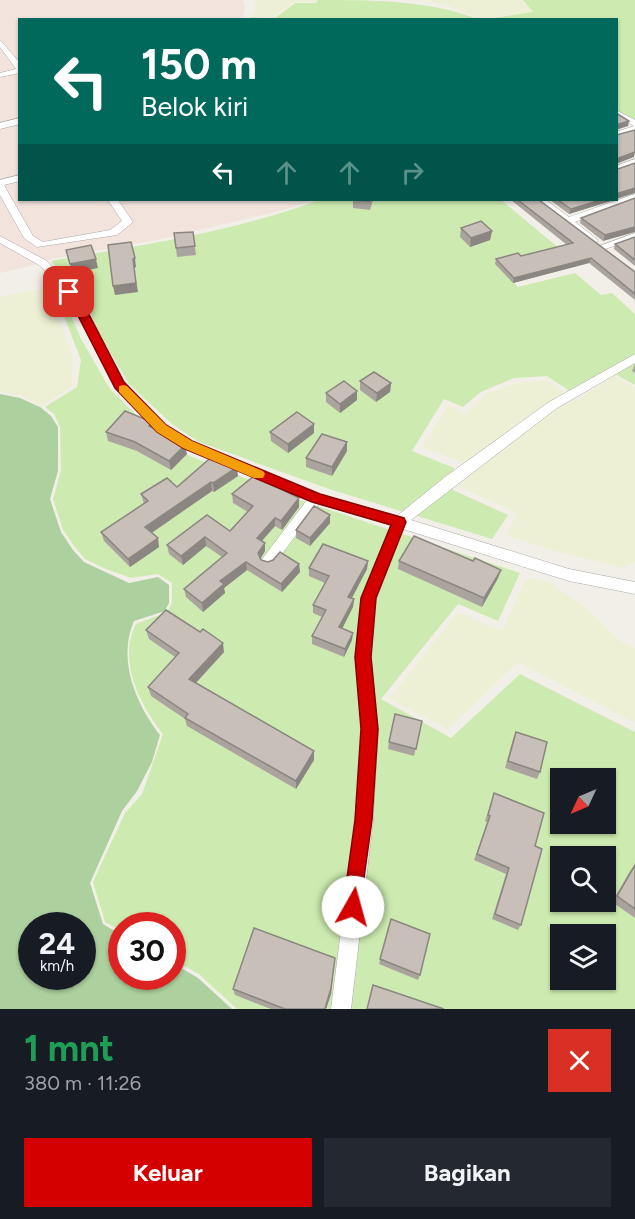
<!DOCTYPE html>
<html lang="id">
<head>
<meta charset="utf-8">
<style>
  :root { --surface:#171b24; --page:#242831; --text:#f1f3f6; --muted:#9ea1a6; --accent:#d40000 }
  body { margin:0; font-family:Figtree,sans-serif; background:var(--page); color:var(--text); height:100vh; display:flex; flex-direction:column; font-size:22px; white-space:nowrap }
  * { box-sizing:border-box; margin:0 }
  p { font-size:20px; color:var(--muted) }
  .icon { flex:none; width:33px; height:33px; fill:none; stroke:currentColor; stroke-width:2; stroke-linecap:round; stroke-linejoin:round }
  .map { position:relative; height:1009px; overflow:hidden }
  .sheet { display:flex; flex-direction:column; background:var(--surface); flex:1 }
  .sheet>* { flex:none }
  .banner { position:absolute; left:18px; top:18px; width:600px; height:183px; border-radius:0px; box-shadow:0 2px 4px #0004; background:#00695c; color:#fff; overflow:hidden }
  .needle { width:39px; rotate:226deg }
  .buttons { position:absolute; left:550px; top:768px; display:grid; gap:12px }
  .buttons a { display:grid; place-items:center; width:66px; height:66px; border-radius:0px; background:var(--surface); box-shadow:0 2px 4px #0004; font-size:30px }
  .speed { position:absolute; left:18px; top:912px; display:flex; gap:12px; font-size:30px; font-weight:700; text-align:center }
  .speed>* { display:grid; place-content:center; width:78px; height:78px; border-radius:50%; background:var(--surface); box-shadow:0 2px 4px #0004; line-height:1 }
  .speed small { font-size:15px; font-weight:400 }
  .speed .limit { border:9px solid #d22; background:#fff; color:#111 }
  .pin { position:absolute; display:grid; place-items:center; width:51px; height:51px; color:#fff; margin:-26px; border-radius:12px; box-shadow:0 3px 9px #0006 }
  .me { position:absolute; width:66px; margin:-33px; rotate:7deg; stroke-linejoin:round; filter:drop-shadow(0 0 4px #0008) }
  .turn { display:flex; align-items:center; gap:21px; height:126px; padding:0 24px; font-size:27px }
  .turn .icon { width:78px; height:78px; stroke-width:2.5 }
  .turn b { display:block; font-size:42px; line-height:51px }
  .lanes { display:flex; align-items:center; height:57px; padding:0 24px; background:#0003; justify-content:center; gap:30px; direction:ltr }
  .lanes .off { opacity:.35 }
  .round { display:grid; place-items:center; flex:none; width:63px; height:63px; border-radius:0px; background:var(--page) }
  .head { display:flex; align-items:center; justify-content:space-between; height:102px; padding:0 24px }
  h1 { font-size:36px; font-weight:700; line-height:45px; color:#1e9e55 }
  .cta { display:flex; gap:12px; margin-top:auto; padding:12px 24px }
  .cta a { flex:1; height:69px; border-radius:0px; background:var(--accent); color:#fff; font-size:24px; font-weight:700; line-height:69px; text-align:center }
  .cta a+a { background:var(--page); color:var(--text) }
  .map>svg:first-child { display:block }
</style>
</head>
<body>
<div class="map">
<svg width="635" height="1009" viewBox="0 0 635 1009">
  <rect width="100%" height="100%" fill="#f2efe9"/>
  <polygon fill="#f3e3dd" points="0,0 242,0 245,6 243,19 20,20 20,200 313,200 284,210 157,240 52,259 43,263 0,273"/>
  <g fill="#eef0d5">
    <polygon points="254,0 317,0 316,2 294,2 272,18 252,16 256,6"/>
    <polygon points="422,0 522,0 532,12 478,19 447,5"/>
    <polygon points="48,287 73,358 72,386 42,406 22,396 0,392 0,297"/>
    <polygon points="614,376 635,388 635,562 624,568 555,551 506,535 517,513 459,487 462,462 422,447 448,405 466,414 486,394 515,383 546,380 577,400"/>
    <polygon points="526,578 548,581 585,607 620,641 635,648 635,723 518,662 448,729 389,699 458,612 502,631"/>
  </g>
  <g fill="#cdebb0" fill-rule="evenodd">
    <path d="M318 0C371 0 430 0 477 19H250L252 17 274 19 295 3H316Z"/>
    <polygon points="523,0 635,0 635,126 617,114 616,20 481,20 533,12"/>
    <path d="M319 200H501L560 249 501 268 518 287 575 273 601 295 612 293 635 314V385L615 374 577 396 547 376 514 378 481 392 463 407 444 399 412 451 454 468 453 490 508 515 492 539 329 489 199 442 172 424 129 384 99 333 84 299 51 261C141 245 234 232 319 200Z"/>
    <path d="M57 284 81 339 110 389 156 435 190 456 300 500 520 573 498 621 458 604 381 699 451 738 520 674 635 732V1009H237L199 974 173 960 172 926H122L121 931 105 922 93 882 125 813 142 794 163 734C140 705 117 660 136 624L167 612 172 603V583L158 574 131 578 108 570 85 559 75 547 63 530 53 499 61 470 60 427 54 414 45 407 77 387 81 360 52 285ZM561 778H606V824H561ZM561 856H606V902H561ZM561 934H606V980H561Z"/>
  </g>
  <path fill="#add19e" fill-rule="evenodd" d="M0 394 20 398 40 407 51 416 58 427V471L50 499 61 532 73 550 84 562 129 583 158 577 169 585V603L165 611 134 621C117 660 136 704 160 735L152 762 137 791 122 811 90 883 103 924 121 935 122 976H172L173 963 198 978 232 1009H0ZM32 926H82V976H32Z"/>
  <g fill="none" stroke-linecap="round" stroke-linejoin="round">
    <g stroke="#a9a9a9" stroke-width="1">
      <g id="street">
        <polygon points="0,40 20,63 20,73 0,77 0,73 16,69 0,47"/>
        <polygon points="616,110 635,120 635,132 616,138 616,132 634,126 616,116"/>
        <polygon points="20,118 20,124 0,129 0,123"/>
        <polygon points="635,159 635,165 616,172 616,166"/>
        <polygon points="20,175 20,181 4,185 33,236 43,242 110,230 122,221 108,200 118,200 133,222 117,235 37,247 24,238 0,195 0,180"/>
        <polygon points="635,194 635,200 575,222 597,239 598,241 593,244 536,200 546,200 569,217"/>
        <polygon points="635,233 635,239 602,250 597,247"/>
        <polygon points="0,236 47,261 65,279 83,303 124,383 165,425 192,442 319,494 397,516 445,477 549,402 635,354 635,363 557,408 411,520 569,569 635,582 635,594 569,581 403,529 376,599 371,657 378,729 373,820 351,1009 331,1009 355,820 362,729 355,657 362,599 391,525 319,504 273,566 268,568 263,566 261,562 263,558 307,500 182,448 157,431 115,388 72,304 57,283 39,265 0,243"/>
      </g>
    </g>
    <use href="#street" fill="#fff" fill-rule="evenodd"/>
  </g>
  <g fill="#aba49e">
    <polygon points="635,198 603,241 580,223 581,218"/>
    <polygon points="353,200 373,200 370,210 353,208"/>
    <polygon points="511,200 539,200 635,272 635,300 589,263 513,283 495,264 496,259 521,256 567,245"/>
    <polygon points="550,200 614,200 569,214"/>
    <polygon points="461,228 492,231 490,240 470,247 460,237"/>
    <polygon points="193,232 196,255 177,257 174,233"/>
    <polygon points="635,237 635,266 614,249 615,244"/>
    <polygon points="635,364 635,373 632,371"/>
    <polygon points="360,381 391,383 390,392 376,402 360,390"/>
    <polygon points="326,393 357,400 340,413 326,402"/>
    <polygon points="152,422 153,428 187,454 171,470 137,451 108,441 106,432"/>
    <polygon points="314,424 314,433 288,453 271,441 270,432"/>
    <polygon points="347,451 332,476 306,467 306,458"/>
    <polygon points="238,476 214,492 212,491 152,533 159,547 130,567 104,541 101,532 144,504 141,494"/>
    <polygon points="232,494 299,498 299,507 282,530 275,526 262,541 265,543 265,551 261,558 261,560 268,562 299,564 300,572 282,592 247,570 224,588 225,593 203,612 186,597 184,589 222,557 206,546 183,565 169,554 167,545 230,531 248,512 233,503"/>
    <polygon points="330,515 330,523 310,546 296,538 296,530"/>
    <polygon points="368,561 367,569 352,598 354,599 353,607 342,628 352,640 344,657 312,644 312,636 322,617 313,613 313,605 325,583 309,576 309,568"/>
    <polygon points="399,561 473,561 498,578 482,607 398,569"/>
    <polygon points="146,630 224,652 196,683 314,760 296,789 187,726 185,719 151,696 148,687 175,657 149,639"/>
    <polygon points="422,721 414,756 388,749 389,742"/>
    <polygon points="516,732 540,772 537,779 505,768 513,739"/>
    <polygon points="494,793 535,846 521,925 518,930 492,919 506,874 474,860 487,822 485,821"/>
    <polygon points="635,865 635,918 612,902 630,871"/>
    <polygon points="391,919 420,975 418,980 379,964"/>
    <polygon points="334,964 331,994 326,1009 271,1009 235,995 233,989"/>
  </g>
  <g fill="#8b8681">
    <polygon points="629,121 628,126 616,130 616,125"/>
    <polygon points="635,152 634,157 616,164 616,159"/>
    <polygon points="635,188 635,193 616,199 616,194"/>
    <polygon points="601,200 614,200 569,214 571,209"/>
    <polygon points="635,227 635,232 603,241 605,235"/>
    <polygon points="492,231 490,240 470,247 471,238"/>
    <polygon points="135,258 136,267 134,268 138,292 115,295 113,286 133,259"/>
    <polygon points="591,258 589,263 513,283 514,278"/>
    <polygon points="96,259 98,268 73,273 70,264"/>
    <polygon points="391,383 390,392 376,402 377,393"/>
    <polygon points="357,391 357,400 340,413 340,404"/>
    <polygon points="314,424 314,433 288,453 288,444"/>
    <polygon points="347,442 347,451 332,476 332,467"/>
    <polygon points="185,445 187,454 171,470 169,461"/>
    <polygon points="237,467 238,476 214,492 213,483"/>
    <polygon points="211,482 212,491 148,535 145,527"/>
    <polygon points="299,498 299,507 282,530 281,521"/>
    <polygon points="330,515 330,523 310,546 310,538"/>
    <polygon points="275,518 275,526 257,546 257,538"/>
    <polygon points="205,537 206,546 183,565 181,556"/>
    <polygon points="158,538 159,547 130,567 128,559"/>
    <polygon points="265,543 265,551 259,561 258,553"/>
    <polygon points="368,561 367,569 348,605 348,597"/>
    <polygon points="246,562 247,570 224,588 225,593 203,612 202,603 220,581"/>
    <polygon points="299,564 300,572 282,592 281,584"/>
    <polygon points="501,570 498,578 482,607 484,598"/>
    <polygon points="354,599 353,607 339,635 339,627"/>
    <polygon points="353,633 352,640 344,657 345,649"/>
    <polygon points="223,643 224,652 191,688 189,679"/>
    <polygon points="314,751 314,760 296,789 296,781"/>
    <polygon points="334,964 331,994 326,1009 325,1009"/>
  </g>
  <g fill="#c7bfb8" stroke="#8b8681" stroke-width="1.5">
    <polygon points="616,113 629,121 616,125"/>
    <polygon points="635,130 635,152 616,159 616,135"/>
    <polygon points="635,163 635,188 616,194 616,168 618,169"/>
    <polygon points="635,198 635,227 605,235 581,218"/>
    <polygon points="353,200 371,200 370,201"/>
    <polygon points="518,200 539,200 635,272 635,294 591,258 514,278 496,259 518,253 521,256 573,243"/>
    <polygon points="558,200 601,200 571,209"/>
    <polygon points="481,221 492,231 471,238 461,228"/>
    <polygon points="193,232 195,246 176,248 174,233"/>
    <polygon points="635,237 635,260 615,244"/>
    <polygon points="131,242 135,258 133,259 136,283 113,286 108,245"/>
    <polygon points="91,245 96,259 70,264 66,250"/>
    <polygon points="374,372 391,383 377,393 360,381"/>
    <polygon points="344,381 357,391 340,404 326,393"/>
    <polygon points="125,411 152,422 149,426 185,445 169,461 135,442 106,432"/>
    <polygon points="297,412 314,424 288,444 270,432"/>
    <polygon points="322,434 347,442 332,467 306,458"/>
    <polygon points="214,455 237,467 213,483 211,482 145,527 158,538 128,559 101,532 148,501 141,494 167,478 177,487"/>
    <polygon points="254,476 299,498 281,521 275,518 257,538 265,543 258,553 261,560 268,562 273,560 280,552 299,564 281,584 246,562 220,581 224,584 202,603 184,589 227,553 205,537 181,556 167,545 207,515 230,531 253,506 232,494"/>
    <polygon points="314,506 330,515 310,538 296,530"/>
    <polygon points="414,536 473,561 475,558 501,570 484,598 399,561"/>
    <polygon points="323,544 368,561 348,597 354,599 339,627 353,633 345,649 312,636 326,610 313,605 329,576 309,568"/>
    <polygon points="166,610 200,632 203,629 223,643 189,679 314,751 296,781 185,718 188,714 148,687 179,653 146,630"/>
    <polygon points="395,714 422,721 416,749 389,742"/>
    <polygon points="516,732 547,742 540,772 508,761"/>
    <polygon points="494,793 544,813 535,846 542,849 521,925 495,914 509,868 477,854 490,816 488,815"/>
    <polygon points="635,865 635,909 617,896"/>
    <polygon points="391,919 430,934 420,975 380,959"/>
    <polygon points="254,928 335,958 331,988 325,1009 285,1009 233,989"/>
    <polygon points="373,985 444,1009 367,1009"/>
  </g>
  <polygon fill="#d40000" stroke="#8a0000" stroke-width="1.5" points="69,289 73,290 83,303 124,382 166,425 192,441 320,494 404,518 406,522 376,598 371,657 378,729 372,820 359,914 353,917 346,914 343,907 355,820 361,729 355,657 361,598 391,525 312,502 183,448 157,432 115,388 72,304 64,292"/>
  <polygon fill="#f59e0b" points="123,385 127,386 166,425 192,441 263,471 265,474 263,478 254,478 183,448 157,432 119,392 119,386"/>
</svg>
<div class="buttons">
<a><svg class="needle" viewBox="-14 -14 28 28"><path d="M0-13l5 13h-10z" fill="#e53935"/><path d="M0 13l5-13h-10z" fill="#9ea1a6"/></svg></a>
<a><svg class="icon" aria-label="search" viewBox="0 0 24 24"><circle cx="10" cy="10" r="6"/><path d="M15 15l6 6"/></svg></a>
<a><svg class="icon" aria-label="layers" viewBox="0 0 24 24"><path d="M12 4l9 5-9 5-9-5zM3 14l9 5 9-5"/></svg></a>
</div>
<div class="speed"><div>24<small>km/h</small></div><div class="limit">30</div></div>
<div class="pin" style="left:69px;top:292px;background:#d93025"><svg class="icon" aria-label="arrive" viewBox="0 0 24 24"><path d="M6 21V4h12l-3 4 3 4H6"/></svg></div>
<svg class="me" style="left:353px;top:907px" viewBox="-20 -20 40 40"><circle r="19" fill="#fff"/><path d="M0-13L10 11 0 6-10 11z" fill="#d40000"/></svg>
<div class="banner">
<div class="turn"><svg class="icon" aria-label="left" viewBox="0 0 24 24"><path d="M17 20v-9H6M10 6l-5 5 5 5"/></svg><div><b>150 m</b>Belok kiri</div></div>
<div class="lanes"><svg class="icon" aria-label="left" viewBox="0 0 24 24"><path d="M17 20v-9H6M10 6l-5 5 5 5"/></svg><svg class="icon off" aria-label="ahead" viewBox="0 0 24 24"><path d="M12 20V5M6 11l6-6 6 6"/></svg><svg class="icon off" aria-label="ahead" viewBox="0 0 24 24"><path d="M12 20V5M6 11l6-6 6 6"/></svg><svg class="icon off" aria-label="right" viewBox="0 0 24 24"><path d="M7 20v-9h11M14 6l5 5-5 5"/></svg></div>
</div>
</div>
<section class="sheet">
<div class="head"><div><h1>1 mnt</h1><p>380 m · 11:26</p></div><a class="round" style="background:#d93025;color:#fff"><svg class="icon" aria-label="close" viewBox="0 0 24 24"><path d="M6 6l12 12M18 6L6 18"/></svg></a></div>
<div class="cta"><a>Keluar</a><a>Bagikan</a></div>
</section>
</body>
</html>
